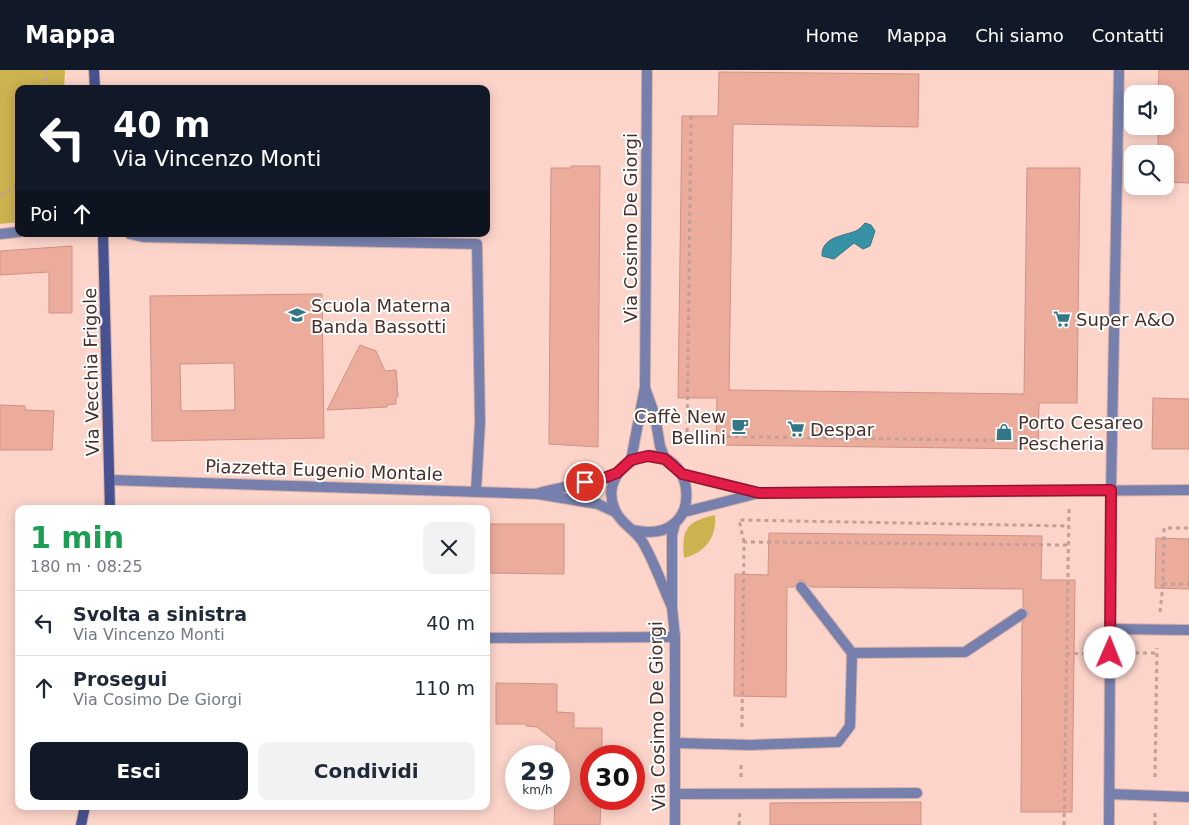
<!DOCTYPE html>
<html lang="it">
<head>
<meta charset="utf-8">
<style>
  :root { --surface:#fff; --page:#f2f2f3; --text:#1f2937; --muted:#747a83; --line:#e0e1e3; --accent:#111827 }
  body { margin:0; font-family:"DejaVu Sans",sans-serif; background:var(--page); color:var(--text); height:100vh; display:flex; flex-direction:column; font-size:19px; white-space:nowrap }
  * { box-sizing:border-box; margin:0 }
  p { font-size:16px; color:var(--muted) }
  .icon { flex:none; width:28px; height:28px; fill:none; stroke:currentColor; stroke-width:2; stroke-linecap:round; stroke-linejoin:round }
  .map { position:relative; flex:1; overflow:hidden }
  .side { position:absolute; left:15px; top:435px; width:475px; height:305px; display:flex; flex-direction:column; background:var(--surface); border-radius:10px; box-shadow:0 2px 12px #0003 }
  .side>* { flex:none }
  .guide { position:absolute; left:15px; top:15px; width:475px; height:152px; border-radius:10px; box-shadow:0 2px 12px #0003; background:#111827; color:#fff; overflow:hidden }
  .controls { position:absolute; left:1124px; top:15px; display:grid; gap:10px }
  .controls a { display:grid; place-items:center; width:50px; height:50px; border-radius:10px; background:var(--surface); box-shadow:0 2px 12px #0003; font-size:25px }
  .speed { position:absolute; left:505px; top:675px; display:flex; gap:10px; font-size:25px; font-weight:700; text-align:center }
  .speed>* { display:grid; place-content:center; width:65px; height:65px; border-radius:50%; background:var(--surface); box-shadow:0 2px 12px #0003; line-height:1 }
  .speed small { font-size:12px; font-weight:400 }
  .speed .limit { border:8px solid #d22; background:#fff; color:#111 }
  .pin { position:absolute; display:grid; place-items:center; width:42px; height:42px; color:#fff; margin:-21px; border:2px solid #fff; border-radius:50%; box-shadow:0 1px 5px #0007 }
  .me { position:absolute; width:55px; margin:-28px; rotate:1deg; stroke-linejoin:round; filter:drop-shadow(0 0 4px #0008) }
  .turn { display:flex; align-items:center; gap:18px; height:105px; padding:0 15px; font-size:22px }
  .turn .icon { width:65px; height:65px; stroke-width:2.5 }
  .turn b { display:block; font-size:35px; line-height:42px }
  .then { display:flex; align-items:center; height:48px; padding:0 15px; background:#0003; gap:10px; font-size:19px }
  .round { display:grid; place-items:center; flex:none; width:52px; height:52px; border-radius:10px; background:var(--page) }
  .headline { display:flex; align-items:center; justify-content:space-between; height:85px; padding:0 15px }
  h1 { font-size:30px; font-weight:800; line-height:38px; color:#1e9e55 }
  .action { display:flex; gap:10px; margin-top:auto; padding:10px 15px }
  .action a { flex:1; height:58px; border-radius:10px; background:var(--accent); color:#fff; font-size:20px; font-weight:800; line-height:58px; text-align:center }
  .action a+a { background:var(--page); color:var(--text) }
  ul { padding:0; list-style:none }
  li { display:flex; align-items:center; gap:15px; height:65px; padding:0 15px; border-top:1px solid var(--line) }
  li div { flex:1 }
  li b { display:block; font-size:19px }
  li em { font-style:normal }
  header { display:flex; align-items:center; gap:30px; box-sizing:border-box; height:70px; padding:0 25px; background:var(--accent); color:#fff }
  header strong { font-size:24px }
  nav { display:flex; gap:28px; margin-inline-start:auto; font-size:18px }
  .map>svg:first-child { display:block }
</style>
</head>
<body>
<header>
<strong>Mappa</strong>
<nav><a>Home</a><a>Mappa</a><a>Chi siamo</a><a>Contatti</a></nav>
</header>
<div class="map">
<svg width="1189" height="755" viewBox="0 0 1189 755">
  <rect width="100%" height="100%" fill="#fcd4ca"/>
  <g fill="#cdb250">
    <polygon points="0,0 65,0 64,19 19,19 19,152 0,154"/>
    <path d="M715 445C717 467 705 483 684 488 681 459 687 451 715 445Z"/>
  </g>
  <path fill="#3792a6" stroke="#3c7480" d="M865 153 871 155 875 161 870 176 863 179 854 173 834 189 822 186C821 164 851 166 859 159 862 157 863 155 865 153Z"/>
  <g fill="#ebac9c" stroke="#ce9283" fill-rule="evenodd">
    <polygon points="1159,0 1189,0 1189,113 1165,112 1165,84 1158,84 1158,56 1165,56 1165,24 1158,24"/>
    <polygon points="719,2 919,4 918,57 733,54 729,320 1024,324 1027,98 1080,98 1077,333 1039,333 1038,379 716,375 717,328 678,328 682,46 718,46"/>
    <polygon points="571,96 600,96 598,377 549,374 551,98 571,98"/>
    <polygon points="72,176 72,243 49,243 49,202 0,205 0,181"/>
    <path d="M322 224 324 368 152 371 150 226ZM234 293 235 340 181 341 180 294Z"/>
    <polygon points="360,275 376,281 385,301 396,300 398,327 396,327 396,334 387,335 387,337 327,340"/>
    <polygon points="1153,328 1189,329 1189,379 1152,379"/>
    <polygon points="0,335 25,336 25,340 54,341 52,380 0,380"/>
    <polygon points="486,454 564,454 564,504 486,503"/>
    <polygon points="769,463 1042,466 1041,510 1075,510 1072,742 1021,742 1022,552 1029,544 1027,540 1023,537 1023,519 810,517 804,511 800,510 794,517 787,517 786,627 734,626 735,504 768,505"/>
    <polygon points="1156,468 1189,469 1189,519 1155,518"/>
    <polygon points="496,613 557,614 557,642 574,643 574,658 602,658 602,686 591,686 591,729 601,729 600,755 554,755 555,729 559,729 559,686 556,686 556,672 537,657 526,656 526,654 496,654"/>
    <polygon points="921,732 921,755 770,755 770,733"/>
  </g>
  <g fill="none" stroke-linecap="round" stroke-linejoin="round">
    <g stroke="#d8b3aa" stroke-width="12">
      <g id="lane">
        <polyline points="130,164 143,167 477,174 480,352 476,421"/>
        <polyline points="801,517 852,583"/>
        <polyline points="1110,559 1189,560"/>
        <polyline points="486,568 675,567"/>
        <polyline points="675,673 751,675 838,672 850,656 852,583 965,582 1022,544"/>
        <polyline points="675,724 917,723"/>
        <polyline points="1109,724 1189,727"/>
      </g>
    </g>
    <g stroke="#d8b3aa" stroke-width="12">
      <g id="street">
        <polyline points="0,164 19,162"/>
        <polyline points="645,318 655,346 660,376 665,389"/>
        <polyline points="631,390 645,317 647,0"/>
        <polyline points="682,404 758,423"/>
        <polyline points="110,410 538,424 598,434 615,442"/>
        <path d="M539 423C565 416 592 413 617 403"/>
        <polyline points="684,442 759,423 1189,420"/>
        <polyline points="675,453 672,465 672,537 675,567 675,755"/>
        <path d="M634 460C708 477 697 372 642 387 629 391 619 399 614 411 610 420 611 431 615 440 620 453 634 459 642 471 654 491 662 515 672 537"/>
        <polyline points="1109,755 1111,420 1119,0"/>
      </g>
    </g>
    <g stroke="#d8b3aa" stroke-width="12">
      <g id="secondary">
        <polyline points="94,0 95,19"/>
        <polyline points="103,164 110,439"/>
        <polyline points="81,755 85,736"/>
      </g>
    </g>
    <g stroke="#c39f97" stroke-width="3" stroke-dasharray="4 4" stroke-linecap="butt">
      <polyline points="45,19 46,0"/>
      <polyline points="691,46 687,366 1038,371"/>
      <polyline points="0,125 6,123 19,114"/>
      <polyline points="677,373 687,366"/>
      <polyline points="744,472 739,450 1069,456"/>
      <polyline points="1163,514 1189,514"/>
      <polyline points="1160,542 1163,514 1164,458 1189,458"/>
      <polyline points="1127,583 1156,583"/>
      <polyline points="1066,584 1093,583"/>
      <polyline points="742,657 744,472 1068,475"/>
      <polyline points="741,707 741,693"/>
      <polyline points="1155,707 1157,578"/>
      <polyline points="739,755 740,741"/>
      <polyline points="1064,755 1069,438"/>
      <polyline points="1155,755 1155,743"/>
    </g>
    <use href="#lane" stroke="#7780ac" stroke-width="10"/>
    <use href="#street" stroke="#7780ac" stroke-width="10"/>
    <use href="#secondary" stroke="#485290" stroke-width="10"/>
  </g>
  <g fill="none" stroke-linecap="round" stroke-linejoin="round">
    <g stroke="#92132f" stroke-width="12">
      <polyline id="route" points="585,412 599,410 617,403 631,390 648,386 665,389 682,404 759,423 1111,420 1110,583"/>
    </g>
    <use href="#route" stroke="#e11d48" stroke-width="9"/>
  </g>
  <defs>
    <g id="school-bare" transform="scale(1.35)"><path d="M0-5L7-2L0 1L-7-2ZM-4 1L0 2.5L4 1V4Q0 6-4 4Z" fill="#337786" stroke="#fff" stroke-width="2.5" paint-order="stroke"/></g>
    <g id="supermarket-bare" transform="scale(1.35)"><path d="M-6-5.5h2.5l.6 2H6L4.5 2H-2.5L-4.4-4H-6ZM-1.5 3.2a1.3 1.3 0 1 0 .1 0ZM3 3.2a1.3 1.3 0 1 0 .1 0Z" fill="#337786" stroke="#fff" stroke-width="2.5" paint-order="stroke"/></g>
    <g id="cafe-bare" transform="scale(1.35)"><path d="M-5.5-4.5H6V0H3Q3 3.5 0 3.5H-2.5Q-5.5 3.5-5.5 0ZM3-3.2v2h1.7v-2ZM-6 4.5H4V6H-6Z" fill="#337786" stroke="#fff" stroke-width="2.5" paint-order="stroke"/></g>
    <g id="shop-bare" transform="scale(1.35)"><path d="M-5-2.5h2.3a2.7 3.5 0 0 1 5.4 0H5L5.5 6h-11ZM-1.5-2.5h3a1.5 2.3 0 0 0-3 0Z" fill="#337786" stroke="#fff" stroke-width="2.5" paint-order="stroke"/></g>
  </defs>
  <g fill-rule="evenodd">
    <use href="#school-bare" x="297" y="245"/>
    <use href="#supermarket-bare" x="1062" y="249"/>
    <use href="#cafe-bare" x="740" y="356"/>
    <use href="#supermarket-bare" x="796" y="359"/>
    <use href="#shop-bare" x="1004" y="362"/>
  </g>
  <g text-anchor="middle" dominant-baseline="central" stroke-width="4" stroke-linejoin="round" paint-order="stroke">
    <g font-size="18" fill="#472e28" stroke="#fff">
      <text transform="translate(630 158) rotate(-90)">Via Cosimo De Giorgi</text>
      <text transform="translate(91 302) rotate(-91)">Via Vecchia Frigole</text>
      <text transform="translate(324 400) rotate(2)">Piazzetta Eugenio Montale</text>
      <text transform="translate(657 646) rotate(-91)">Via Cosimo De Giorgi</text>
    </g>
    <g font-size="18" fill="#472e28" stroke="#fff" text-anchor="start">
      <text x="311" y="235">Scuola Materna<tspan x="311" dy="21">Banda Bassotti</tspan></text>
      <text x="1076" y="249">Super A&amp;O</text>
      <text x="726" y="346" text-anchor="end">Caffè New<tspan x="726" dy="21">Bellini</tspan></text>
      <text x="1018" y="352">Porto Cesareo<tspan x="1018" dy="21">Pescheria</tspan></text>
      <text x="810" y="359">Despar</text>
    </g>
  </g>
</svg>
<div class="controls">
<a><svg class="icon" aria-label="sound" viewBox="0 0 24 24"><path d="M4 9h4l5-4v14l-5-4H4zM17 9q2 3 0 6"/></svg></a>
<a><svg class="icon" aria-label="search" viewBox="0 0 24 24"><circle cx="10" cy="10" r="6"/><path d="M15 15l6 6"/></svg></a>
</div>
<div class="speed"><div>29<small>km/h</small></div><div class="limit">30</div></div>
<div class="pin" style="left:585px;top:412px;background:#d93025"><svg class="icon" aria-label="arrive" viewBox="0 0 24 24"><path d="M6 21V4h12l-3 4 3 4H6"/></svg></div>
<svg class="me" style="left:1110px;top:583px" viewBox="-20 -20 40 40"><circle r="19" fill="#fff"/><path d="M0-13L10 11 0 6-10 11z" fill="#e11d48"/></svg>
<div class="guide">
<div class="turn"><svg class="icon" aria-label="left" viewBox="0 0 24 24"><path d="M17 20v-9H6M10 6l-5 5 5 5"/></svg><div><b>40 m</b>Via Vincenzo Monti</div></div>
<div class="then">Poi<svg class="icon" aria-label="ahead" viewBox="0 0 24 24"><path d="M12 20V5M6 11l6-6 6 6"/></svg></div>
</div>
<section class="side">
<div class="headline"><div><h1>1 min</h1><p>180 m · 08:25</p></div><a class="round"><svg class="icon" aria-label="close" viewBox="0 0 24 24"><path d="M6 6l12 12M18 6L6 18"/></svg></a></div>
<ul>
<li><svg class="icon" aria-label="left" viewBox="0 0 24 24"><path d="M17 20v-9H6M10 6l-5 5 5 5"/></svg><div><b>Svolta a sinistra</b><p>Via Vincenzo Monti</p></div><em>40 m</em></li>
<li><svg class="icon" aria-label="ahead" viewBox="0 0 24 24"><path d="M12 20V5M6 11l6-6 6 6"/></svg><div><b>Prosegui</b><p>Via Cosimo De Giorgi</p></div><em>110 m</em></li>
</ul>
<div class="action"><a>Esci</a><a>Condividi</a></div>
</section>
</div>
</body>
</html>
